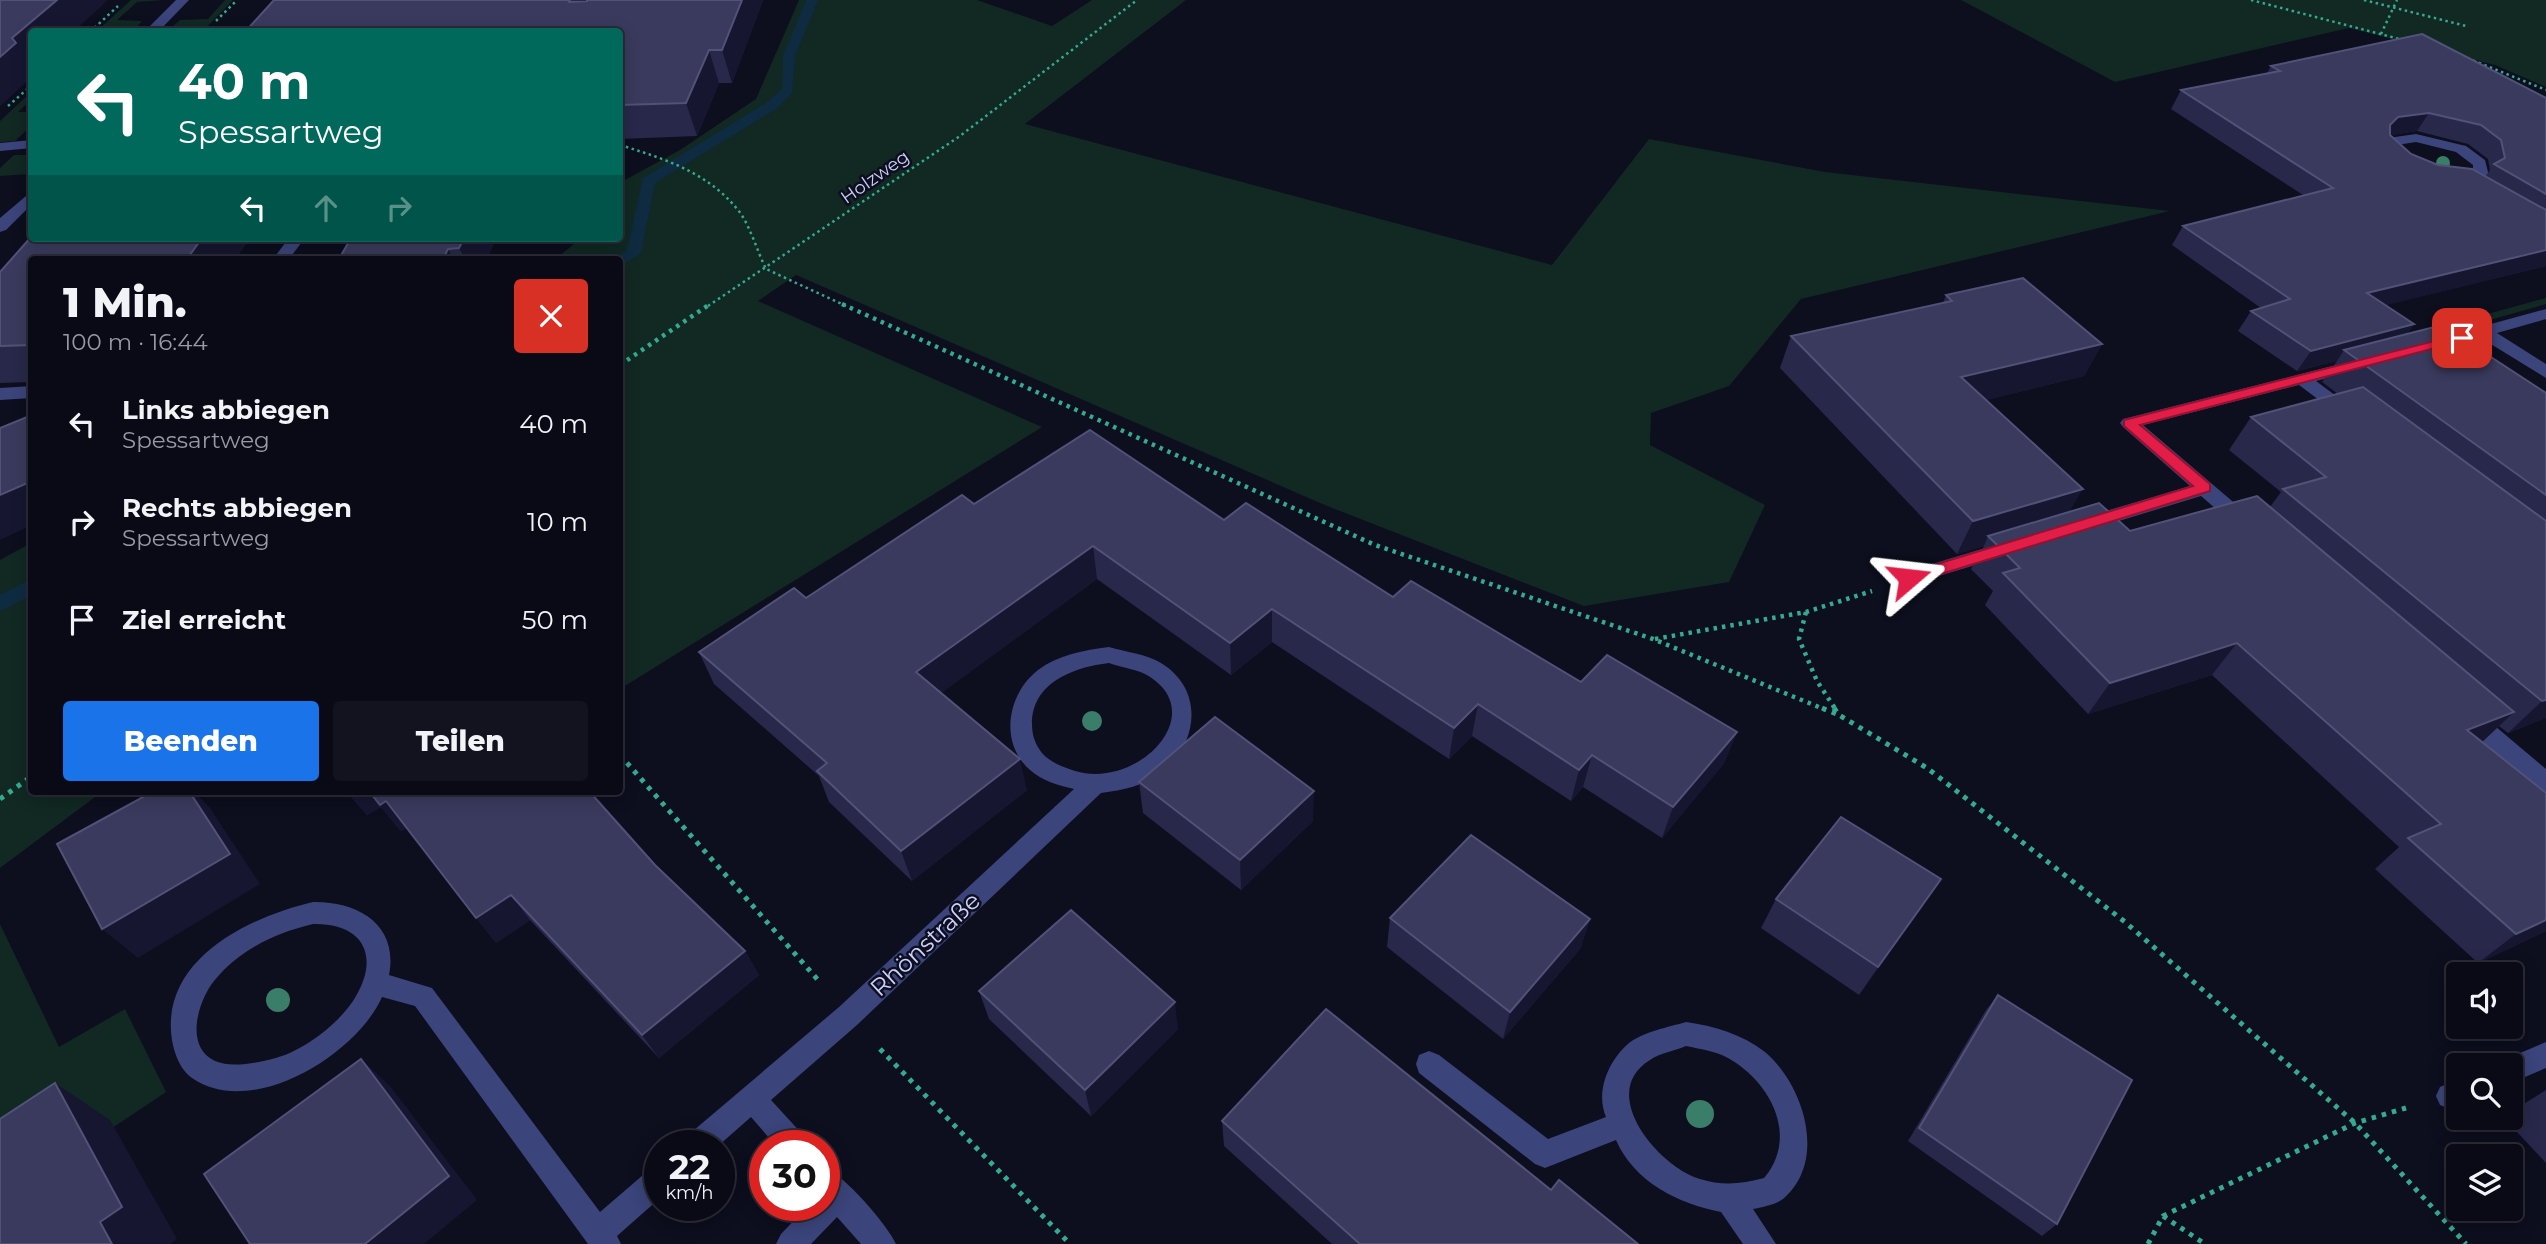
<!DOCTYPE html>
<html lang="de">
<head>
<meta charset="utf-8">
<style>
  :root { --surface:#0a0a16; --page:#13131f; --text:#f1f3f6; --muted:#999aa1; --line:#2a2b35; --accent:#1a73e8 }
  body { margin:0; font-family:Montserrat,sans-serif; background:var(--page); color:var(--text); height:100vh; display:flex; flex-direction:column; font-size:26px; white-space:nowrap }
  * { box-sizing:border-box; margin:0 }
  p { font-size:23px; color:var(--muted) }
  .icon { flex:none; width:38px; height:38px; fill:none; stroke:currentColor; stroke-width:2; stroke-linecap:round; stroke-linejoin:round }
  .map { position:relative; flex:1; overflow:hidden }
  .side { position:absolute; left:28px; top:256px; width:595px; height:539px; display:flex; flex-direction:column; background:var(--surface); border-radius:7px; box-shadow:0 4px 18px #0003,0 0 0 2px var(--line) }
  .side>* { flex:none }
  .hud { position:absolute; left:28px; top:28px; width:595px; height:214px; border-radius:7px; box-shadow:0 4px 18px #0003,0 0 0 2px var(--line); background:#00695c; color:#fff; overflow:hidden }
  .tools { position:absolute; left:2446px; top:962px; display:grid; gap:14px }
  .tools a { display:grid; place-items:center; width:77px; height:77px; border-radius:7px; background:var(--surface); box-shadow:0 4px 18px #0003,0 0 0 2px var(--line); font-size:35px }
  .speed { position:absolute; left:644px; top:1130px; display:flex; gap:14px; font-size:35px; font-weight:700; text-align:center }
  .speed>* { display:grid; place-content:center; width:91px; height:91px; border-radius:50%; background:var(--surface); box-shadow:0 4px 18px #0003,0 0 0 2px var(--line); line-height:1 }
  .speed small { font-size:18px; font-weight:400 }
  .speed .limit { border:10px solid #d22; background:#fff; color:#111 }
  .pin { position:absolute; display:grid; place-items:center; width:60px; height:60px; color:#fff; margin:-30px; border-radius:14px; box-shadow:0 4px 10px #0006 }
  .me { position:absolute; width:77px; margin:-38px; rotate:73deg; stroke-linejoin:round; filter:drop-shadow(0 0 5px #0008) }
  .turn { display:flex; align-items:center; gap:24px; height:147px; padding:0 35px; font-size:32px }
  .turn .icon { width:91px; height:91px; stroke-width:2.5 }
  .turn b { display:block; font-size:49px; line-height:60px }
  .lanes { display:flex; align-items:center; height:66px; padding:0 35px; background:#0003; justify-content:center; gap:35px; direction:ltr }
  .lanes .off { opacity:.35 }
  .round { display:grid; place-items:center; flex:none; width:74px; height:74px; border-radius:7px; background:var(--page) }
  .summary { display:flex; align-items:center; justify-content:space-between; height:119px; padding:0 35px }
  h1 { font-size:42px; font-weight:800; line-height:52px }
  .primary-button { display:flex; gap:14px; margin-top:auto; padding:14px 35px }
  .primary-button a { flex:1; height:80px; border-radius:7px; background:var(--accent); color:#fff; font-size:28px; font-weight:800; line-height:80px; text-align:center }
  .primary-button a+a { background:var(--page); color:var(--text) }
  ul { padding:0; list-style:none }
  li { display:flex; align-items:center; gap:21px; height:98px; padding:0 35px }
  li div { flex:1 }
  li b { display:block; font-size:26px }
  li em { font-style:normal }
  .map>svg:first-child { display:block }
</style>
</head>
<body>
<div class="map">
<svg width="2546" height="1244" viewBox="0 0 2546 1244">
  <rect width="100%" height="100%" fill="#0d0e1e"/>
  <g fill="#112823">
    <polygon points="131,0 164,0 137,2 117,20 142,21 137,27 97,31"/>
    <polygon points="225,0 233,0 203,31 195,31 199,26 173,26 180,20 208,19"/>
    <polygon points="799,0 977,0 1052,26 1092,0 1186,0 1025,124 1552,265 1649,139 1825,172 2170,211 1801,299 1729,386 1651,413 1650,445 1765,505 1729,582 1584,606 1327,506 796,275 758,301 1042,427 620,689 620,259 556,259 581,238 620,238 620,189 623,181 680,150 756,99"/>
    <polygon points="1961,0 2546,0 2546,87 2495,65 2349,28 2115,82"/>
    <polygon points="31,92 31,100 18,112 31,112 31,126 15,141 0,142 0,121"/>
    <polygon points="14,155 31,155 31,174 0,176 0,168"/>
    <polygon points="2546,298 2546,304 2444,333 2437,328"/>
    <polygon points="31,543 32,791 103,791 0,868 0,560"/>
    <polygon points="0,924 59,1047 125,1009 166,1092 0,1203"/>
  </g>
  <g fill="none" stroke-linecap="round" stroke-linejoin="round">
    <g fill="#0f2b41" fill-rule="evenodd">
      <polygon points="806,0 818,0 795,56 792,93 776,109 655,183 641,252 620,267 620,259 616,259 627,250 643,178 766,103 782,89 783,56"/>
      <polygon points="32,579 32,595 0,611 0,595"/>
    </g>
    <g stroke="#34aa8e" stroke-width="2.5" stroke-dasharray="2.5 3.5" stroke-linecap="butt">
      <polyline points="2251,0 2403,40"/>
      <polyline points="2364,0 2466,26"/>
      <polyline points="216,21 237,0"/>
      <polyline points="90,32 118,6"/>
      <polyline points="2381,34 2397,0"/>
      <polyline points="2462,56 2546,90"/>
      <polyline points="8,106 32,85"/>
      <path d="M620 145C665 159 707 172 738 210 750 225 757 251 766 269L846 306"/>
      <polyline points="708,306 960,136 1137,0"/>
    </g>
    <g stroke="#34aa8e" stroke-width="4.5" stroke-dasharray="3.5 5" stroke-linecap="butt">
      <polyline points="842,304 1375,545 1653,639 1826,710"/>
      <polyline points="620,365 710,304"/>
      <polyline points="1806,612 1799,639 1817,681 1836,710"/>
      <polyline points="1655,639 1806,612 1872,591"/>
    </g>
    <g stroke="#34aa8e" stroke-width="5" stroke-dasharray="4.5 6" stroke-linecap="butt">
      <polyline points="1822,708 1839,715"/>
      <polyline points="1834,708 1839,715 1927,768 2125,922 2355,1123 2466,1244"/>
      <polyline points="620,755 818,980"/>
      <polyline points="0,799 32,776"/>
      <polyline points="880,1049 1070,1244"/>
      <polyline points="2163,1216 2205,1244"/>
      <polyline points="2148,1244 2163,1216 2355,1123 2406,1108"/>
    </g>
    <g fill="#3b447b" fill-rule="evenodd">
      <polygon points="176,0 189,0 158,32 144,32"/>
      <path d="M2416 134 2466 146 2485 160 2489 176C2462 202 2399 178 2380 152V146L2388 138ZM2416 142 2456 152 2473 165V174C2446 183 2414 172 2394 151L2397 145Z"/>
      <polygon points="32,140 32,148 0,151 0,143"/>
      <polygon points="32,191 32,204 6,230 0,232 0,218"/>
      <polygon points="289,238 305,238 289,259 273,259"/>
      <polygon points="2546,309 2546,319 2497,333 2546,364 2546,378 2481,338 2435,350 2426,345 2429,341"/>
      <polygon points="2356,360 2362,361 2365,365 2362,369 2316,381 2355,410 2358,414 2355,418 2343,418 2299,385 2143,425 2252,518 2255,523 2252,528 2238,528 2201,496 2086,531 2079,529 2076,524 2079,519 2190,486 2123,427 2120,423 2123,419"/>
      <polygon points="32,386 32,398 0,400 0,388"/>
      <polygon points="2005,542 2015,549 2012,554 1909,585 1902,583 1899,578 1902,573"/>
      <path d="M1109 647C1125 652 1147 654 1161 663 1204 689 1199 743 1162 772 1144 786 1123 790 1101 793L857 1025 771 1100 804 1136 808 1146H776L751 1117 718 1146H683L687 1136 839 1007 1074 789C1058 785 1042 781 1030 770 999 743 1007 694 1038 670 1058 655 1084 650 1109 647ZM1109 663C1120 667 1135 669 1145 674 1213 711 1139 790 1075 771 1063 767 1051 763 1042 753 1035 744 1032 735 1032 724 1032 682 1075 667 1109 663Z"/>
      <polygon points="2468,707 2476,710 2546,769 2546,792 2538,790 2460,722 2457,716 2460,710"/>
      <path d="M313 902C357 901 399 924 389 975L432 988 600 1212 650 1169 660 1165V1198L617 1236 621 1244H588L415 1006 382 997C357 1054 252 1120 192 1078 178 1068 172 1047 171 1031 166 956 253 916 313 902ZM313 924C365 923 381 958 353 1001 336 1026 302 1052 272 1059 256 1063 231 1068 215 1061 184 1047 198 1001 214 981 239 950 275 933 313 924Z"/>
      <path d="M1686 1022C1714 1026 1742 1034 1765 1052 1804 1085 1828 1161 1783 1199 1775 1205 1762 1207 1753 1209L1776 1244H1743L1721 1212C1679 1204 1634 1182 1616 1140L1545 1168 1535 1164 1419 1073 1416 1064 1419 1055 1429 1051 1439 1055 1548 1139 1606 1117C1595 1091 1609 1060 1629 1043 1643 1032 1669 1027 1686 1022ZM1686 1046C1700 1049 1715 1051 1728 1058 1771 1082 1799 1137 1764 1178 1741 1184 1723 1186 1700 1179 1659 1167 1596 1093 1650 1060 1660 1053 1675 1051 1686 1046Z"/>
      <polygon points="2546,1042 2546,1068 2511,1083 2511,1066 2499,1066 2501,1061"/>
      <polygon points="2459,1079 2459,1106 2450,1109 2440,1105 2436,1096 2440,1087"/>
      <path d="M824 1167C844 1175 887 1224 896 1244H861L837 1217 811 1244H776L781 1234 808 1206H824Z"/>
    </g>
  </g>
  <g fill="#3a7d68">
    <circle cx="2443" cy="163" r="7"/>
    <circle cx="1092" cy="721" r="10"/>
    <circle cx="278" cy="1000" r="12"/>
    <circle cx="1700" cy="1114" r="14"/>
  </g>
  <g fill="#28284b" fill-rule="evenodd">
    <polygon points="274,0 763,0 732,83 719,83 697,136 620,139 620,32"/>
    <path d="M2271 66 2546 98V266L2385 305 2414 324 2407 334 2546 393V718L2508 733 2499 726 2482 742 2546 793V931L2478 963 2375 869 2399 847 2212 675 2088 714 1985 605 1993 591 1971 569 1984 546 1957 554 1780 368 1791 336 1943 303 1946 295 2102 344 2084 376 1986 400 2069 512 2130 531 2270 507 2281 492 2229 450 2251 417 2338 394 2322 382 2337 361 2297 371 2238 331 2251 311 2261 308 2172 245 2183 226 2303 195 2171 109 2181 90 2267 73ZM2417 131 2468 144 2488 159 2490 170 2485 177 2438 165 2411 154 2391 135Z"/>
    <polygon points="32,236 32,238 250,238 235,259 32,259 32,382 0,383 0,272"/>
    <polygon points="351,238 496,238 487,259 339,259"/>
    <polygon points="974,504 1224,520 1581,682 1737,732 1724,763 1662,838 1583,787 1571,801 1472,736 1449,759 1272,642 1231,675 1097,579 941,693 1027,790 912,881 829,802 819,776 714,684 699,652 806,598"/>
    <polygon points="1139,782 1313,821 1241,890 1143,813"/>
    <polygon points="346,791 589,791 655,865 745,951 759,975 659,1058 530,920 496,943 406,828 401,831 381,807 367,815"/>
    <polygon points="1941,879 1921,909 1859,995 1761,928 1776,899"/>
    <polygon points="1390,918 1590,919 1580,949 1503,1039 1387,947"/>
    <polygon points="979,991 1178,1029 1091,1116 989,1019"/>
    <polygon points="1998,995 2057,1224 2042,1236 1908,1141 1986,1010"/>
    <polygon points="2546,1090 2546,1163 2504,1118 2511,1118 2511,1112"/>
    <polygon points="1222,1121 1551,1190 1638,1244 1332,1244 1224,1146"/>
  </g>
  <g fill="#161631">
    <polygon points="57,0 108,0 73,32 32,32 32,77 0,106 0,57 12,38"/>
    <polygon points="742,0 763,0 732,83 722,50"/>
    <polygon points="709,50 719,83 697,136 686,103"/>
    <polygon points="2429,113 2417,131 2386,136 2390,125 2398,117"/>
    <polygon points="202,238 250,238 235,259 187,259"/>
    <polygon points="464,238 496,238 487,259 465,259 459,248"/>
    <polygon points="448,249 453,259 443,259"/>
    <polygon points="2546,250 2546,266 2354,313 2367,293"/>
    <polygon points="2414,324 2400,344 2344,350 2337,361 2297,371 2311,351"/>
    <polygon points="2102,344 2084,376 1946,410 1961,377"/>
    <polygon points="32,481 32,525 0,540 0,495"/>
    <polygon points="2083,489 2064,521 1988,536 1984,546 1957,554 1973,521"/>
    <polygon points="1093,546 1097,579 926,704 916,672"/>
    <polygon points="1272,609 1272,642 1231,675 1230,643"/>
    <polygon points="2237,643 2212,675 2088,714 2110,683"/>
    <polygon points="2546,700 2546,718 2508,733 2542,701"/>
    <polygon points="1478,704 1472,736 1449,759 1454,728"/>
    <polygon points="2514,712 2481,743 2467,730"/>
    <polygon points="1737,732 1724,763 1662,838 1673,807"/>
    <polygon points="1592,755 1583,787 1571,801 1579,770"/>
    <polygon points="1020,759 1027,790 912,881 901,851"/>
    <polygon points="189,791 193,791 210,808 260,884 138,958 102,929"/>
    <polygon points="346,791 370,791 386,801 407,827 401,831 381,807 367,815"/>
    <polygon points="1314,791 1313,821 1241,890 1240,860"/>
    <polygon points="1941,879 1921,909 1859,995 1878,967"/>
    <polygon points="511,895 530,920 496,943 476,918"/>
    <polygon points="1590,919 1580,949 1503,1039 1510,1012"/>
    <polygon points="2546,920 2546,931 2478,963 2516,934"/>
    <polygon points="745,951 759,975 659,1058 642,1035"/>
    <polygon points="1175,1002 1178,1029 1091,1116 1085,1090"/>
    <polygon points="361,1059 390,1086 477,1200 424,1244 365,1244"/>
    <polygon points="55,1083 110,1120 177,1239 170,1244 112,1244 100,1222"/>
  </g>
  <g fill="#3a3a5e" stroke="#515277" stroke-width="2">
    <polygon points="0,0 57,0 12,38 16,43 0,57"/>
    <polygon points="274,0 570,0 569,2 587,1 587,0 742,0 722,50 709,50 686,103 620,105 620,32 245,32"/>
    <polygon points="2422,34 2546,98 2546,194 2494,164 2505,158 2501,140 2481,125 2429,113 2398,117 2390,125 2390,135 2411,154 2438,165 2472,169 2546,210 2546,250 2367,293 2414,324 2311,351 2251,311 2290,299 2183,226 2333,188 2181,90 2280,71 2271,66"/>
    <polygon points="32,236 32,238 202,238 187,259 32,259 32,345 0,346 0,272"/>
    <polygon points="351,238 464,238 459,248 448,249 443,259 339,259"/>
    <polygon points="2023,278 2102,344 1961,377 2083,489 1973,521 1791,336 1952,301 1946,295"/>
    <polygon points="2442,325 2546,393 2546,495 2344,350"/>
    <polygon points="2363,387 2546,521 2546,700 2542,701 2283,489 2326,477 2251,417"/>
    <polygon points="32,415 32,481 0,495 0,428"/>
    <polygon points="1090,430 1224,520 1246,503 1393,597 1411,581 1581,682 1607,655 1737,732 1673,807 1592,755 1579,770 1478,704 1454,728 1272,609 1230,643 1093,546 916,672 1020,759 901,851 817,771 827,763 699,652 794,588 806,598 962,495 974,504"/>
    <polygon points="2257,496 2514,712 2467,730 2546,793 2546,920 2516,934 2408,838 2441,824 2237,643 2110,683 2003,573 2020,568 1988,536 2099,503 2130,531"/>
    <polygon points="1215,717 1314,791 1240,860 1139,782"/>
    <polygon points="154,791 189,791 230,854 102,929 57,844"/>
    <polygon points="369,791 589,791 655,865 745,951 642,1035 511,895 476,918 386,801 380,805"/>
    <polygon points="1841,817 1941,879 1878,967 1776,899"/>
    <polygon points="1471,835 1590,919 1510,1012 1390,918"/>
    <polygon points="1071,910 1175,1002 1085,1090 979,991"/>
    <polygon points="1998,995 2132,1080 2057,1224 1919,1128"/>
    <polygon points="1326,1009 1551,1190 1559,1180 1638,1244 1360,1244 1222,1121"/>
    <polygon points="361,1059 449,1176 365,1244 250,1244 204,1174"/>
    <polygon points="55,1083 122,1207 100,1222 112,1244 0,1244 0,1119"/>
  </g>
  <polygon fill="#e11d48" stroke="#92132f" stroke-width="2" points="2462,334 2468,338 2466,340 2140,425 2210,484 2210,491 1909,584 1901,578 1904,574 2193,486 2124,426 2124,420"/>
  <g text-anchor="middle" dominant-baseline="central" stroke-width="5" stroke-linejoin="round" paint-order="stroke">
    <g font-size="18" fill="#ced1fc" stroke="#0d0e1e">
      <text transform="translate(875 177) rotate(-35)">Holzweg</text>
    </g>
    <g font-size="24" fill="#ced1fc" stroke="#0d0e1e">
      <text transform="translate(925 944) rotate(-43)">Rhönstraße</text>
    </g>
  </g>
</svg>
<div class="tools">
<a><svg class="icon" aria-label="sound" viewBox="0 0 24 24"><path d="M4 9h4l5-4v14l-5-4H4zM17 9q2 3 0 6"/></svg></a>
<a><svg class="icon" aria-label="search" viewBox="0 0 24 24"><circle cx="10" cy="10" r="6"/><path d="M15 15l6 6"/></svg></a>
<a><svg class="icon" aria-label="layers" viewBox="0 0 24 24"><path d="M12 4l9 5-9 5-9-5zM3 14l9 5 9-5"/></svg></a>
</div>
<div class="speed"><div>22<small>km/h</small></div><div class="limit">30</div></div>
<div class="pin" style="left:2462px;top:338px;background:#d93025"><svg class="icon" aria-label="arrive" viewBox="0 0 24 24"><path d="M6 21V4h12l-3 4 3 4H6"/></svg></div>
<svg class="me" style="left:1909px;top:578px" viewBox="-20 -20 40 40"><path d="M0-17L14 15 0 8-14 15z" fill="#e11d48" stroke="#fff" stroke-width="4"/></svg>
<div class="hud">
<div class="turn"><svg class="icon" aria-label="left" viewBox="0 0 24 24"><path d="M17 20v-9H6M10 6l-5 5 5 5"/></svg><div><b>40 m</b>Spessartweg</div></div>
<div class="lanes"><svg class="icon" aria-label="left" viewBox="0 0 24 24"><path d="M17 20v-9H6M10 6l-5 5 5 5"/></svg><svg class="icon off" aria-label="ahead" viewBox="0 0 24 24"><path d="M12 20V5M6 11l6-6 6 6"/></svg><svg class="icon off" aria-label="right" viewBox="0 0 24 24"><path d="M7 20v-9h11M14 6l5 5-5 5"/></svg></div>
</div>
<section class="side">
<div class="summary"><div><h1>1 Min.</h1><p>100 m · 16:44</p></div><a class="round" style="background:#d93025;color:#fff"><svg class="icon" aria-label="close" viewBox="0 0 24 24"><path d="M6 6l12 12M18 6L6 18"/></svg></a></div>
<ul>
<li><svg class="icon" aria-label="left" viewBox="0 0 24 24"><path d="M17 20v-9H6M10 6l-5 5 5 5"/></svg><div><b>Links abbiegen</b><p>Spessartweg</p></div><em>40 m</em></li>
<li><svg class="icon" aria-label="right" viewBox="0 0 24 24"><path d="M7 20v-9h11M14 6l5 5-5 5"/></svg><div><b>Rechts abbiegen</b><p>Spessartweg</p></div><em>10 m</em></li>
<li><svg class="icon" aria-label="arrive" viewBox="0 0 24 24"><path d="M6 21V4h12l-3 4 3 4H6"/></svg><div><b>Ziel erreicht</b></div><em>50 m</em></li>
</ul>
<div class="primary-button"><a>Beenden</a><a>Teilen</a></div>
</section>
</div>
</body>
</html>
